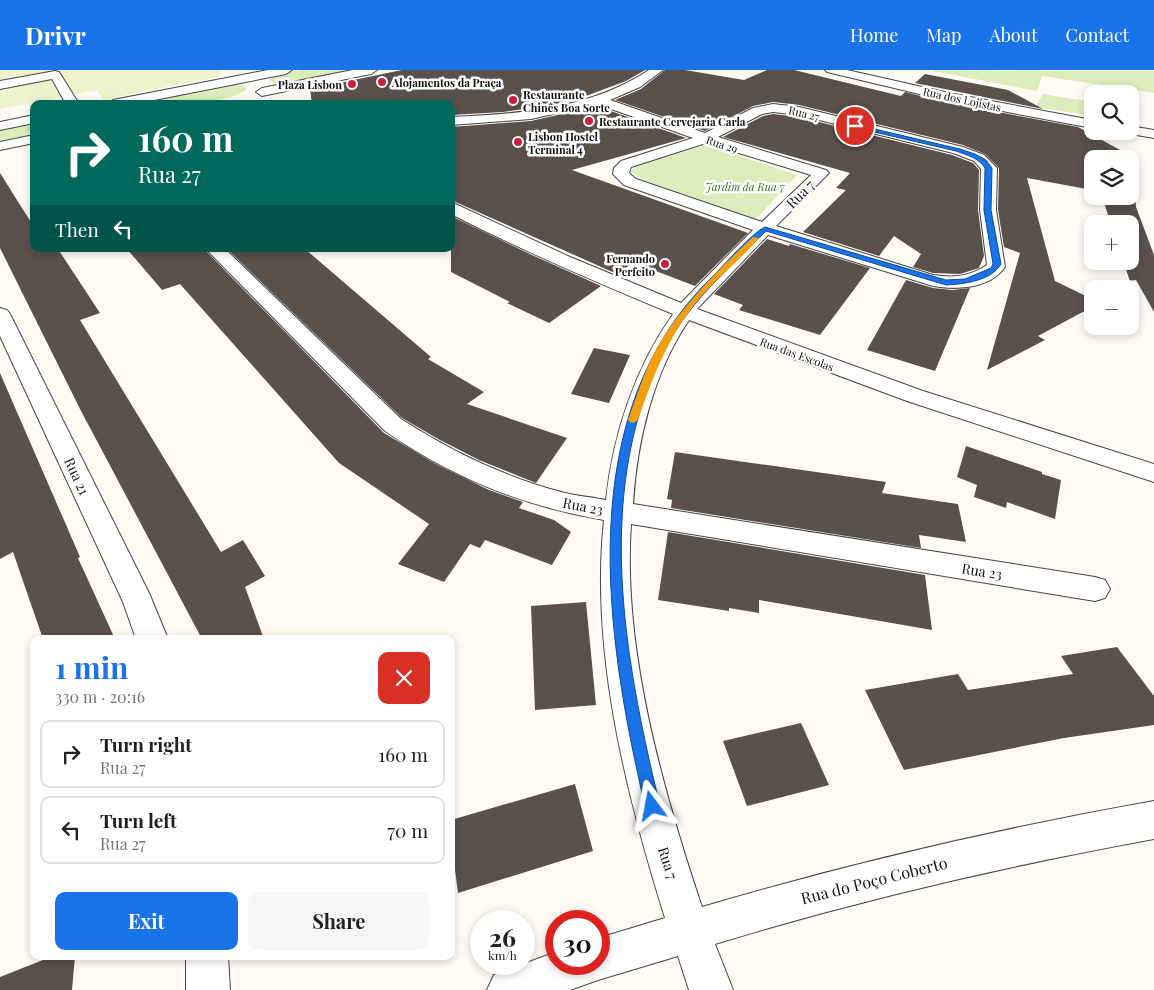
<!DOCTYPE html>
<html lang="en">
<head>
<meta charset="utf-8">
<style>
  :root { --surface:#fff; --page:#f6f6f6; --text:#202124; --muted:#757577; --line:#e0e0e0; --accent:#1a73e8 }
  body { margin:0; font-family:"Playfair Display",serif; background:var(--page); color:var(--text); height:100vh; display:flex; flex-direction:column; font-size:19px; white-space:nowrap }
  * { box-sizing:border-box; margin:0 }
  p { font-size:16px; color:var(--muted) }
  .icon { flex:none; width:28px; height:28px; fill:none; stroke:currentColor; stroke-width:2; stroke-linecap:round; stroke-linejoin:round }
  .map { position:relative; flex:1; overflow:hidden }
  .panel { position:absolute; left:30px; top:565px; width:425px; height:325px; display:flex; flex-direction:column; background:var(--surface); border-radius:10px; box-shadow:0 2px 8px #0003 }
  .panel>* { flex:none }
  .banner { position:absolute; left:30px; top:30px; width:425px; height:152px; border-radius:10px; box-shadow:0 2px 8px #0003; background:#00695c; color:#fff; overflow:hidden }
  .fabs { position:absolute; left:1084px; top:15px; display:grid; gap:10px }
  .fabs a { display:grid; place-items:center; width:55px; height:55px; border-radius:10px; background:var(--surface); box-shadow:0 2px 8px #0003; font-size:25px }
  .speed { position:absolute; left:470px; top:840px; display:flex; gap:10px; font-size:25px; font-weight:700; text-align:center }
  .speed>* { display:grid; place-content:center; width:65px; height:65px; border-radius:50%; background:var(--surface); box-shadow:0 2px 8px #0003; line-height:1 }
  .speed small { font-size:12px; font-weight:400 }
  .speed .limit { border:8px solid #d22; background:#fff; color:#111 }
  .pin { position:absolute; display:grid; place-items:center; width:42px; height:42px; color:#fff; margin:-21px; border:2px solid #fff; border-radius:50%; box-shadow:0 1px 5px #0007 }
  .me { position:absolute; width:55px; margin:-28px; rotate:347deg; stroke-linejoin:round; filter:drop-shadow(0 0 4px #0008) }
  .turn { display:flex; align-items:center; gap:18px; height:105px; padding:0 25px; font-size:22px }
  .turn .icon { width:65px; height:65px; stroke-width:2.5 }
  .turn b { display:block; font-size:35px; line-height:42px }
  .then { display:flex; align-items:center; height:48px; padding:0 25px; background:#0003; gap:10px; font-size:19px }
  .round { display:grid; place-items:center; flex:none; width:52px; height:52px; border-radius:10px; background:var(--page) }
  .overview { display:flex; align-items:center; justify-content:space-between; height:85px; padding:0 25px }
  h1 { font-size:30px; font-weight:700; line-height:38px; color:var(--accent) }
  .button { display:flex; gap:10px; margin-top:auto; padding:10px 25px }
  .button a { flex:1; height:58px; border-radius:10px; background:var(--accent); color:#fff; font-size:20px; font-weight:700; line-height:58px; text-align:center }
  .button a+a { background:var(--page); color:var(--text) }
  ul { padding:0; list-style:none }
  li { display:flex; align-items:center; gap:15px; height:68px; margin:0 10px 8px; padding:0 15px; border:2px solid var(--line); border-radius:10px }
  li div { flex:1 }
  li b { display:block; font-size:19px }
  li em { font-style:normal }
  header { display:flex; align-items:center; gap:30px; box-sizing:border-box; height:70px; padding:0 25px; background:var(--accent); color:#fff }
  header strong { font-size:24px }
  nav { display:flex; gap:28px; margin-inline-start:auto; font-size:18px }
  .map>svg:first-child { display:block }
</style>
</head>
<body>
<header>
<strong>Drivr</strong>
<nav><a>Home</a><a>Map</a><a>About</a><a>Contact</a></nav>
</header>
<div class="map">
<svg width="1154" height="920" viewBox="0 0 1154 920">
  <rect width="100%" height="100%" fill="#fffbf4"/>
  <g fill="#dcedbb">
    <polygon points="301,0 356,0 285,14 273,13 269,10 275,5"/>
    <polygon points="934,0 1154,1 1154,23 1042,6 1037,21 933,1"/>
    <path d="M232 14 243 15 247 19C229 36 155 34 130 34Z"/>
    <polygon points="1043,24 1085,31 1083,41 1092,42 1092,46 1035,37"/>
    <polygon points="34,53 34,66 0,72 0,59"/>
    <polygon points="706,75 797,105 756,149 643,110 631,102 636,96"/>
  </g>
  <polygon fill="#ecf3cd" points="0,0 220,0 218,7 106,29 103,29 97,21 92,21 0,39"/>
  <g fill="#5a504c">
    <polygon points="402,0 645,0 626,11 578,29 553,35 503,42 451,45 451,34 312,34 310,19"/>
    <polygon points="665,0 685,0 744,10 767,0 794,0 901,26 905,22 949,33 1078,57 1133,87 1136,137 1154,185 1154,242 1136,210 1130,211 1123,191 1130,191 1130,154 1111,154 1102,126 1130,126 1130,89 1092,89 1092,120 1027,108 1055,211 1092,229 1092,237 1038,266 1045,270 987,300 1020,183 1004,177 998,140 999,98 985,84 963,75 799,35 773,32 753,36 705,61 615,30 641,19"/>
    <polygon points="925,4 1008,20 1043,39 915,13"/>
    <polygon points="597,36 686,68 572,100 748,163 695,216 635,193 637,190 617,204 451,130 451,57 531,51"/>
    <polygon points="773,44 799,47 952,85 973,93 979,100 978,140 984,186 979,198 960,204 933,203 913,197 921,184 894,166 879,186 803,162 846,120 836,118 850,103 723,67 763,46"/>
    <polygon points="0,103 34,157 34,179 58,179 100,243 80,250 221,482 243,470 265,506 245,517 264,569 202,569 80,339 0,178"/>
    <polygon points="451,146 532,185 601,216 549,253 507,233 510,232 451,202"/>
    <polygon points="767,169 789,176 790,174 870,198 820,265 739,240 743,235 714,224"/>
    <polygon points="127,179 204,179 384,363 436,394 489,420 523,432 519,438 554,450 571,462 552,495 485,470 480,478 470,474 444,512 398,494 429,454 339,393 180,214 162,220"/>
    <polygon points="227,179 305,179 431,287 428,289 484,322 467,334 567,368 536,413 479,390 440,370 402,348"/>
    <polygon points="906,210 933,218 952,220 970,218 935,301 867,280"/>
    <polygon points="594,278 630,285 609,333 571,324"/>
    <polygon points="0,303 80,487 78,488 115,569 43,569 13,482 0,489"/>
    <polygon points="966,376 1042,402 1042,404 1061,410 1055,449 1007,432 1006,438 974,427 977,415 957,407"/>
    <polygon points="675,382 886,412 882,423 958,434 966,472 919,465 921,478 671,438 672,430 667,429"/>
    <polygon points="668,462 925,505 932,560 759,530 759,543 729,538 729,541 658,530"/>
    <polygon points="586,532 596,635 535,640 531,536"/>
    <polygon points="1117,577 1154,626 1154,655 1064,668 904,700 865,620 958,604 968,620 1073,604 1061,586"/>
    <polygon points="801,653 829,715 747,736 723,671"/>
    <polygon points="575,714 593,781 458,823 451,769 451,750"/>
    <polygon points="53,886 75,886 72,920 0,920 0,907"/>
  </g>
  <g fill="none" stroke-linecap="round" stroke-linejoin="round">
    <g stroke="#444" stroke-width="2">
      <g id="minor">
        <polygon points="268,0 292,0 286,4 134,34 107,34 113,30"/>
        <polygon points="353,0 377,0 371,4 262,26 256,22 262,18"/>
        <path d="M649 0H663L640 17 610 30 705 63 753 38 773 34 799 37 963 77 984 85 997 98 996 140 1005 197C990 219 956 220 933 216L768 165 697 239 923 321 1154 394V412L907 331 689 250C653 303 637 371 633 434L1095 507 1105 510 1110 519 1105 528 1095 531 631 454C622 577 663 721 702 837 851 793 1002 758 1154 731V769C1006 796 859 830 715 874L733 920H689L678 886 598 910 570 920H487L494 905 556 882V894H599V868L665 848C626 723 590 582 604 450 522 436 453 408 385 361L206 179H225L401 349C451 381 504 407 561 422 576 426 591 427 606 430 613 364 635 298 673 244 598 213 523 181 451 144V132L570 187 681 233 753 160 624 115 613 104 614 98 621 91 693 68 597 34 531 49 451 55V47C520 44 590 39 649 0ZM773 42 799 45 953 83 974 91 981 99 980 140 987 195C969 207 953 208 933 205L776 156 829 103 826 100 718 67 762 44ZM706 73 811 105 762 152 636 109 629 103 631 97Z"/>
        <polygon points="825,0 847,0 949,23 1092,50 1092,58 949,31 827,2"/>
        <polygon points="55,1 59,2 79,34 66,34 52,9 0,19 0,11"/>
        <polygon points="34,45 34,53 0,60 0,52"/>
        <polygon points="1130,56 1154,60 1154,68 1125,63 1124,61 1130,61"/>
        <polygon points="34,65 34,73 0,80 0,72"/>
        <polygon points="0,238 7,240 10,244 149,523 168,569 136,569 123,532 0,266"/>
        <polygon points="186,886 228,886 230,920 186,920"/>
      </g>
    </g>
    <use href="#minor" fill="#fff" fill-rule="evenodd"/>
  </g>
  <path fill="#1a73e8" stroke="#114b97" d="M853 54 960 79 975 84 986 90 992 98 991 140 1001 194C991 211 964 214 946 215L766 161C732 196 693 228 669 272 591 415 624 587 660 736L658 742 652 744 647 742 645 736C605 564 571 343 713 206 724 195 753 162 765 157L946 210 965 209 991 198 993 194 984 140 985 98C979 88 967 85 956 81L853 57Z"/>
  <path fill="#f59e0b" d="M753 167 759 168C743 187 724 202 707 220 672 257 654 303 638 350L633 353 630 352 628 350C639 320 648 289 666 263 691 227 721 197 753 167Z"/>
  <g fill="#ca2040" stroke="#fff" stroke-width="2">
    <circle cx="382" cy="12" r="5"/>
    <circle cx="352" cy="14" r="5"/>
    <circle cx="513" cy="30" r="5"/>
    <circle cx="589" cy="51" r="5"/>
    <circle cx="518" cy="72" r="5"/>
    <circle cx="665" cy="194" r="5"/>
  </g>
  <g text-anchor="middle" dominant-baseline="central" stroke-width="5" stroke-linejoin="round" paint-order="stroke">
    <g font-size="11" font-weight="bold" fill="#111" stroke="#fff" text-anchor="start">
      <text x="392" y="12">Alojamentos da Praça</text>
      <text x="342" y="14" text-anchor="end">Plaza Lisbon</text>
      <text x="523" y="24">Restaurante<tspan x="523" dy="13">Chinês Boa Sorte</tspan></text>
      <text x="599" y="51">Restaurante Cervejaria Carla</text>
      <text x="528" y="66">Lisbon Hostel<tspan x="528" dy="13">Terminal 4</tspan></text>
      <text x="655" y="188" text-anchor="end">Fernando<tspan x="655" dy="13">Perfeito</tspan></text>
    </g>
    <g font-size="11" fill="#111" stroke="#fff">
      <text transform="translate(962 29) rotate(12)">Rua dos Lojistas</text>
      <text transform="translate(804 43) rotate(13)">Rua 27</text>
      <text transform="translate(722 74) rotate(18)">Rua 29</text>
      <text transform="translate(797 284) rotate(20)">Rua das Escolas</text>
    </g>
    <g font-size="11" font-style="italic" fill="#396d1c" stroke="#fff">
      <text x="745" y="116">Jardim da Rua 7</text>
    </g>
    <g font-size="14" fill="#111" stroke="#fff">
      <text transform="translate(800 124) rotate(-45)">Rua 7</text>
      <text transform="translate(77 406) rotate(65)">Rua 21</text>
      <text transform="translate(583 436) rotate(11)">Rua 23</text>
      <text transform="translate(982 501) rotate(9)">Rua 23</text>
      <text transform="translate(668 793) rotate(72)">Rua 7</text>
    </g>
    <g font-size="16" fill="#111" stroke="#fff">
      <text transform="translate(874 810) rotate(-14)">Rua do Poço Coberto</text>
    </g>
  </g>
</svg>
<div class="fabs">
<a><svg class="icon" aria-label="search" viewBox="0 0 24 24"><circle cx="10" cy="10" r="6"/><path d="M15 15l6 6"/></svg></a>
<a><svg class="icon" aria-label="layers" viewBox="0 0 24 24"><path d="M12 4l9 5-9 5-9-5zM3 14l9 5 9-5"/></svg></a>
<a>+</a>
<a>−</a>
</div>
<div class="speed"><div>26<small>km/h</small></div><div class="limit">30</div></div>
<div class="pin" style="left:855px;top:56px;background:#d93025"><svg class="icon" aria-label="arrive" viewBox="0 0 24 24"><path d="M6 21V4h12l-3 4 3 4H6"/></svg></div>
<svg class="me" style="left:652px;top:736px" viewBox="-20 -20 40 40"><path d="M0-17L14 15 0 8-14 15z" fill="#1a73e8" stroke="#fff" stroke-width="4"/></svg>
<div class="banner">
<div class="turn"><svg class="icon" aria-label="right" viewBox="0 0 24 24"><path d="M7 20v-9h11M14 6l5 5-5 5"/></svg><div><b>160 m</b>Rua 27</div></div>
<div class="then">Then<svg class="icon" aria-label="left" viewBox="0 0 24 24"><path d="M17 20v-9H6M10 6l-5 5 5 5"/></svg></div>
</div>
<section class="panel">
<div class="overview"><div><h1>1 min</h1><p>330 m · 20:16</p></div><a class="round" style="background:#d93025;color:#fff"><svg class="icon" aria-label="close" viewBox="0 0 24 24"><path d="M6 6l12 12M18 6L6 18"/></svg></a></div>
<ul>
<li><svg class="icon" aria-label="right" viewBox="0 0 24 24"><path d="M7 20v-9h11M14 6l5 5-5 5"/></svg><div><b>Turn right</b><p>Rua 27</p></div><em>160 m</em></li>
<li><svg class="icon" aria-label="left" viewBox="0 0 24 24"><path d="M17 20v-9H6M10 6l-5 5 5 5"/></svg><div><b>Turn left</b><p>Rua 27</p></div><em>70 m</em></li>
</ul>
<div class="button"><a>Exit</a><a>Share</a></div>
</section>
</div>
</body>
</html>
